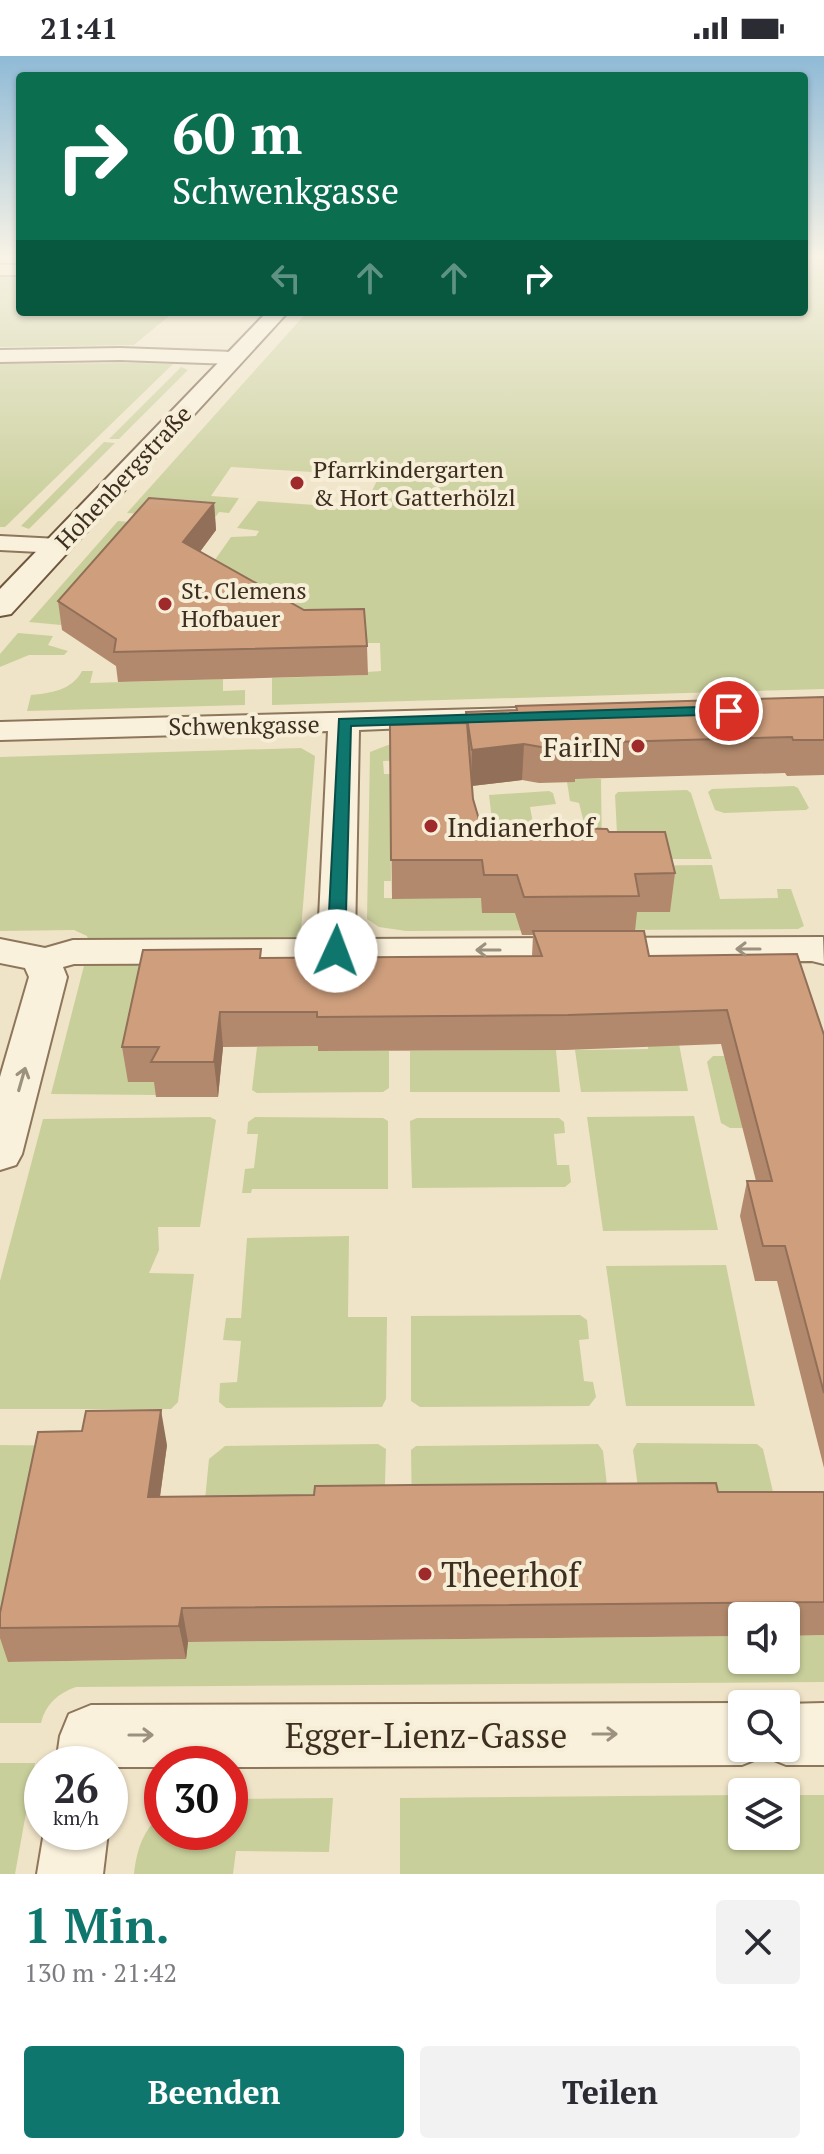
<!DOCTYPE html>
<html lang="de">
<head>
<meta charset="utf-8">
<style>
  :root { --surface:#fff; --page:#f2f2f3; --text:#2b2b33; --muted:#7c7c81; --accent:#0f766e }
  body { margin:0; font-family:"PT Serif",serif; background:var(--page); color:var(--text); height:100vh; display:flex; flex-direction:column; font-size:30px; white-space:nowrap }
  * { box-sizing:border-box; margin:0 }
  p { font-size:26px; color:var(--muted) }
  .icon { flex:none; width:44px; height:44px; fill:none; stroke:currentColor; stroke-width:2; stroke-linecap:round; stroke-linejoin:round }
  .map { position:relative; height:1818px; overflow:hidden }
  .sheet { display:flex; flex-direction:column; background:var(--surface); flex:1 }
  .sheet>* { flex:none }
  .guide { position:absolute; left:16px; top:16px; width:792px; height:244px; border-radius:8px; box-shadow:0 2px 6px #0004; background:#0b6e4f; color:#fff; overflow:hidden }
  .fabs { position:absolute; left:728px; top:1546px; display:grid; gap:16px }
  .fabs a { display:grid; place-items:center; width:72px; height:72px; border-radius:8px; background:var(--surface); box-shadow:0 2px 6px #0004; font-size:40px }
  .speed { position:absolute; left:24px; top:1690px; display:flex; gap:16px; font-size:40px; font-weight:700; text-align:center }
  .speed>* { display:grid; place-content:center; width:104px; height:104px; border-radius:50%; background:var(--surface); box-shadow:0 2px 6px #0004; line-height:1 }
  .speed small { font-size:20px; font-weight:400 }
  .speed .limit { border:12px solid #d22; background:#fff; color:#111 }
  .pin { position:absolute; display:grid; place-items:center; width:68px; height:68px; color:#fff; margin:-34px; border:4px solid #fff; border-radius:50%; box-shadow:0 2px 8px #0007 }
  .me { position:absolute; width:88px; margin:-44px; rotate:2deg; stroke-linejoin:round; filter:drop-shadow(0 0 6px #0008) }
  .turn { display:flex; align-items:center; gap:28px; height:168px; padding:0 24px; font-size:36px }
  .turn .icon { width:104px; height:104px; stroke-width:2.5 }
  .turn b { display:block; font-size:56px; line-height:68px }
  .lanes { display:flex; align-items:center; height:76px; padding:0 24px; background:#0003; justify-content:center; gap:40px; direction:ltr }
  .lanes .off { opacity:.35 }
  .round { display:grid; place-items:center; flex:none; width:84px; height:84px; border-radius:8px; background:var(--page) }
  .headline { display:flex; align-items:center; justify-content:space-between; height:136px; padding:0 24px }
  h1 { font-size:48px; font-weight:700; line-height:60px; color:var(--accent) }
  .button { display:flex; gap:16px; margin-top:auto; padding:16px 24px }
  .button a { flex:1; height:92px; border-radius:8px; background:var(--accent); color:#fff; font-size:32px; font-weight:700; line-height:92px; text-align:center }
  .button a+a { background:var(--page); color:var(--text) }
  .status { display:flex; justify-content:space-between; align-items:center; height:56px; padding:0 40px; background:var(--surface); direction:ltr }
  .status svg { height:22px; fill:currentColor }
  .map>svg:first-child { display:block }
</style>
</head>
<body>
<div class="status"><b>21:41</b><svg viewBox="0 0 49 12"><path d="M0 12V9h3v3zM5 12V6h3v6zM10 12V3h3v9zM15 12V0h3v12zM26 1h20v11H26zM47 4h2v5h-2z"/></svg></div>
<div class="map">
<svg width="824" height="1818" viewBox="0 0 824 1818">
  <rect width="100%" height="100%" fill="#f0e4c8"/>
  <g fill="#c9cf9b">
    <polygon points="804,202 824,202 824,633 272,649 272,622 367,619 367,616 381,615 380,587 366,587 195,532 231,481 256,480 259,475 237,472 258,445 372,453 381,436 372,435 379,420 231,411 211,440 239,442 229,457 219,456 214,463 127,457 307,256 804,256"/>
    <polygon points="0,219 20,219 20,256 174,256 134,289 0,291"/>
    <polygon points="136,307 173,308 5,471 0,471 0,308"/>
    <polygon points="181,311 188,314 119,383 109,383"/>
    <polygon points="104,386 115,387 29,473 21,470"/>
    <polygon points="118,465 152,468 61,569 29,566"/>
    <polygon points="18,577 53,580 48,589 68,595 64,599 29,599 0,611 0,598"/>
    <path d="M82 615H93L90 627 223 623V635L245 634V649L27 655 31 639C52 637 72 634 82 615Z"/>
    <polygon points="514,686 467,703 383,705 384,718 390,718 391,825 384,825 384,842 481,842 603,810 712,809 720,843 778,842 777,833 791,833 804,870 798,873 406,875 379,871 367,863 370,696 388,689"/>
    <polygon points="301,692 315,700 300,887 90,888 87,880 74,874 0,875 0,701"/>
    <polygon points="575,723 601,723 602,799 592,799 579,747 570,745 567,726 575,726"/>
    <polygon points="794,730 798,732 809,752 806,754 724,757 715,754 708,736 712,733"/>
    <polygon points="687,734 691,737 712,803 630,803 618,797 615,739 618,736"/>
    <polygon points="549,735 553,737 556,748 530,751 536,783 496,797 489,739"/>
    <polygon points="86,902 299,902 128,1025 159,1026 157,1039 51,1038"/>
    <polygon points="679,988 688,1035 581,1036 575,994 648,993 648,989"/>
    <polygon points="319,990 319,995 389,995 389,1032 383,1036 257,1037 252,1034 257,991"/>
    <polygon points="556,994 560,1036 410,1036 410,995"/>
    <polygon points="713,1000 724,1000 743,1072 730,1072 721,1067 707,1006"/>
    <polygon points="694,1060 718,1174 603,1175 587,1061"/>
    <polygon points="210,1061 216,1064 200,1171 158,1171 159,1194 149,1217 194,1218 178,1346 171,1353 0,1353 0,1225 43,1063"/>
    <polygon points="255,1061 383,1062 388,1065 388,1133 252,1133 251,1137 242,1137 245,1113 254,1112 258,1078 247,1078 248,1066"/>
    <polygon points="417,1062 559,1062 564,1066 565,1077 554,1078 557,1109 569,1109 571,1126 565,1131 412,1132 410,1065"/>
    <polygon points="349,1180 348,1261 387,1261 386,1343 382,1351 226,1352 219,1346 220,1327 237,1326 241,1285 223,1284 226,1262 241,1262 247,1182"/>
    <polygon points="726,1209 755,1350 626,1350 606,1210"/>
    <polygon points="580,1259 587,1264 589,1283 579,1284 584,1325 593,1326 596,1341 589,1350 420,1351 411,1345 411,1260"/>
    <polygon points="637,1387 757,1388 763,1393 781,1470 642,1462 633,1394"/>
    <polygon points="378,1388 386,1393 384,1464 202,1474 209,1403 225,1390"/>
    <polygon points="598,1388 603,1395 611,1463 412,1463 411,1394 416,1390"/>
    <path d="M0 1389 94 1390 9 1606 185 1603 188 1586 742 1580V1604H786V1580L824 1579V1626L76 1631C58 1637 45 1649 41 1667H0Z"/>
    <polygon points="0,1707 35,1707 15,1818 0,1818"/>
    <polygon points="742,1739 742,1780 786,1780 786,1739 824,1739 824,1818 400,1818 400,1742"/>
    <path d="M333 1742 329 1796 236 1795 233 1818H134C137 1792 143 1775 162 1757V1776H230V1743Z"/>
  </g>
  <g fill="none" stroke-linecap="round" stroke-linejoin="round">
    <g stroke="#8d765c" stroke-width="4">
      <g id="street">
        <rect x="0" y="209" width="20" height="10"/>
        <polygon points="120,292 233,296 243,302 233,308 120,304 0,306 0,294"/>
        <polygon points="0,480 59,483 68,485 71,490 68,495 59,497 0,494"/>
        <polygon points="517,652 528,655 532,661 528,667 359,674 355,883 823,881 824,908 812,905 74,908 63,911 67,921 22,1098 16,1109 0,1114 0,1021 29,921 25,912 0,907 0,883 45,892 73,884 318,883 328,675 0,684 0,666"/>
        <polygon points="742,1647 742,1692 786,1692 784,1648 824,1647 824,1709 786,1709 764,1700 742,1709 230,1711 230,1708 162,1708 162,1711 117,1711 110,1728 110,1708 56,1708 60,1680 69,1658 91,1649"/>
        <polygon points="44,1776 108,1776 103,1818 37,1818"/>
      </g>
    </g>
    <g stroke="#6f573f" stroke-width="4">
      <polygon id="secondary" points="267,256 288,256 11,558 0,560 0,533"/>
    </g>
    <use href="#street" fill="#faf1dc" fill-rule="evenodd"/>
    <use href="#secondary" fill="#faf1dc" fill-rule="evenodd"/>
  </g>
  <g fill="#b2896c">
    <polygon points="214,447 216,474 200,496 367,590 368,619 118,626 116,610 62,574 58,545"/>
    <polygon points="824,641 824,719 787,720 785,717 575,723 575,726 539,727 522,724 472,730 473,743 483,777 568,776 569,772 609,776 675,817 670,856 637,856 635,875 649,900 824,979 824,1412 777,1225 755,1225 740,1160 747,1125 756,1125 721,988 565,994 318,995 318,990 223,991 218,1041 156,1041 154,1026 128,1026 122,991 261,902 532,900 533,879 522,879 515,857 482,857 481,842 392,843 390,669 466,667 466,656 516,654 516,650"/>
    <polygon points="167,1389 160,1441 824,1436 824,1579 786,1580 786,1560 742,1560 742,1580 188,1586 186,1603 8,1606 0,1582 0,1557"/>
  </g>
  <g fill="#916f58">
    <polygon points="214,447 216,474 186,514 183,486"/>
    <polygon points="524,688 522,724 471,730 472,694"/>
    <polygon points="220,956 223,991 218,1041 214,1006"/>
    <polygon points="161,1354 167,1389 155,1476 148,1441"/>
    <polygon points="182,1552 188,1586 186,1603 179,1570"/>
  </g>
  <g fill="#cf9f7d" stroke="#916f58" stroke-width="2">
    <polygon points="149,442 214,447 183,486 304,554 364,553 367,590 114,596 116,583 58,545"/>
    <polygon points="824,641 824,684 793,684 792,681 578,687 578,690 541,691 524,688 472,694 466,656 517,654 516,650"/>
    <polygon points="467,667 473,743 483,777 569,776 569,772 607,773 609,776 665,776 675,817 635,818 639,840 524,841 517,819 484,819 482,804 391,804 390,669"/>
    <polygon points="533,875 644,875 649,900 797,898 824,979 824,1337 785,1190 763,1190 747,1125 772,1125 727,954 568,959 317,961 317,956 220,956 214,1006 151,1006 159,991 122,991 143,894 261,893 260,902 542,900"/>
    <polygon points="161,1354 148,1441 314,1439 315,1430 412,1429 716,1427 718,1436 824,1436 824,1546 182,1552 179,1570 0,1572 0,1557 38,1376 82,1375 86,1355"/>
  </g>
  <defs><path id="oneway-shaft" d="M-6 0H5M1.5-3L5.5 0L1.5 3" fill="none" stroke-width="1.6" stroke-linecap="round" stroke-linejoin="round" transform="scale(2)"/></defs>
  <g stroke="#9c907e">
    <use href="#oneway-shaft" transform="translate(748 893) rotate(180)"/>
    <use href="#oneway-shaft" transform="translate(488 894) rotate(180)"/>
    <use href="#oneway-shaft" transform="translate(22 1023) rotate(-74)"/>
    <use href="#oneway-shaft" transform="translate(605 1678)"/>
    <use href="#oneway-shaft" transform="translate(141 1679)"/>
  </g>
  <linearGradient id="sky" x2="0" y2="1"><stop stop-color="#8fbad6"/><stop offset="0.44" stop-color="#f8f3e6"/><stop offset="1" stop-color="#f8f3e6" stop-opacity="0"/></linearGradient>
  <rect width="824" height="456" fill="url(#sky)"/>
  <polygon fill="#0f766e" stroke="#0a4d48" stroke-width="2" points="729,650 736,655 734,658 351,670 345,895 336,901 327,895 339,663"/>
  <g fill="#9e2a2b" stroke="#f7eed8" stroke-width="3">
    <circle cx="297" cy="427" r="8"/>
    <circle cx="165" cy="548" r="8"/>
    <circle cx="638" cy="690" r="8"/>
    <circle cx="431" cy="770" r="8"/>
    <circle cx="425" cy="1518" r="8"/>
  </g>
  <g text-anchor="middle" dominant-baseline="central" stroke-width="8" stroke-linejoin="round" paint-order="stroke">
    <g font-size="24" fill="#3d2e20" stroke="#f7eed8" text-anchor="start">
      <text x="313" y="413">Pfarrkindergarten<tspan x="313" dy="28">&amp; Hort Gatterhölzl</tspan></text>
      <text x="181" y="534">St. Clemens<tspan x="181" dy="28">Hofbauer</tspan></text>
    </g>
    <g font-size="24" fill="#3d2e20" stroke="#f7eed8">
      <text transform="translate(123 421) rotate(-47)">Hohenbergstraße</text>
      <text transform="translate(244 669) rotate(-1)">Schwenkgasse</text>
    </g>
    <g font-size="28" fill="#3d2e20" stroke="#f7eed8" text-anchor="end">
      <text x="622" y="690">FairIN</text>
      <text x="447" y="770" text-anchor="start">Indianerhof</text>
    </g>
    <g font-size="34" fill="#3d2e20" stroke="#f7eed8" text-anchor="start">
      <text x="441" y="1518">Theerhof</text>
    </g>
    <g font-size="34" fill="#3d2e20" stroke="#f7eed8">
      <text x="426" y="1679">Egger-Lienz-Gasse</text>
    </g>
  </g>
</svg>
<div class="fabs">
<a><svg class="icon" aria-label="sound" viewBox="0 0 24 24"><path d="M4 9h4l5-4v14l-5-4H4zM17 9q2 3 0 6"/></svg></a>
<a><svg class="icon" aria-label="search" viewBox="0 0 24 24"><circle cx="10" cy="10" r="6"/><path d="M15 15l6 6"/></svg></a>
<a><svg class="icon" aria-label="layers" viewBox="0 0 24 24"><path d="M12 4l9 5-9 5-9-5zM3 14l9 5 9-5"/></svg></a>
</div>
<div class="speed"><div>26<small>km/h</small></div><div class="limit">30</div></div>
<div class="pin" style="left:729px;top:655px;background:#d93025"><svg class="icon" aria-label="arrive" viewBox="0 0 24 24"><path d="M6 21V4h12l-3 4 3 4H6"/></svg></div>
<svg class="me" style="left:336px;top:895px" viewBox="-20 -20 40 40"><circle r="19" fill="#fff"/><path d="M0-13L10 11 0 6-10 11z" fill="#0f766e"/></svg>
<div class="guide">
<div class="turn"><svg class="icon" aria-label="right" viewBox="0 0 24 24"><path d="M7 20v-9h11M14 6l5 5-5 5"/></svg><div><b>60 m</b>Schwenkgasse</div></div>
<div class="lanes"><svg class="icon off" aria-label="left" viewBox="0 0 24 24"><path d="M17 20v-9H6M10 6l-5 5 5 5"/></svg><svg class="icon off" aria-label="ahead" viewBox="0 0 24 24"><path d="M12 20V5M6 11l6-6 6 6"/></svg><svg class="icon off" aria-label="ahead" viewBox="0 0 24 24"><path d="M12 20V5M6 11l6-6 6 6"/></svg><svg class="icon" aria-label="right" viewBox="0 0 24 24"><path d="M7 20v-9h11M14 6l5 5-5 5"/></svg></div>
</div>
</div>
<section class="sheet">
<div class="headline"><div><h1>1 Min.</h1><p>130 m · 21:42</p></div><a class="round"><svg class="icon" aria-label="close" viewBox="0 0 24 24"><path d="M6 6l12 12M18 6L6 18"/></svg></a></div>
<div class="button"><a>Beenden</a><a>Teilen</a></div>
</section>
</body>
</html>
